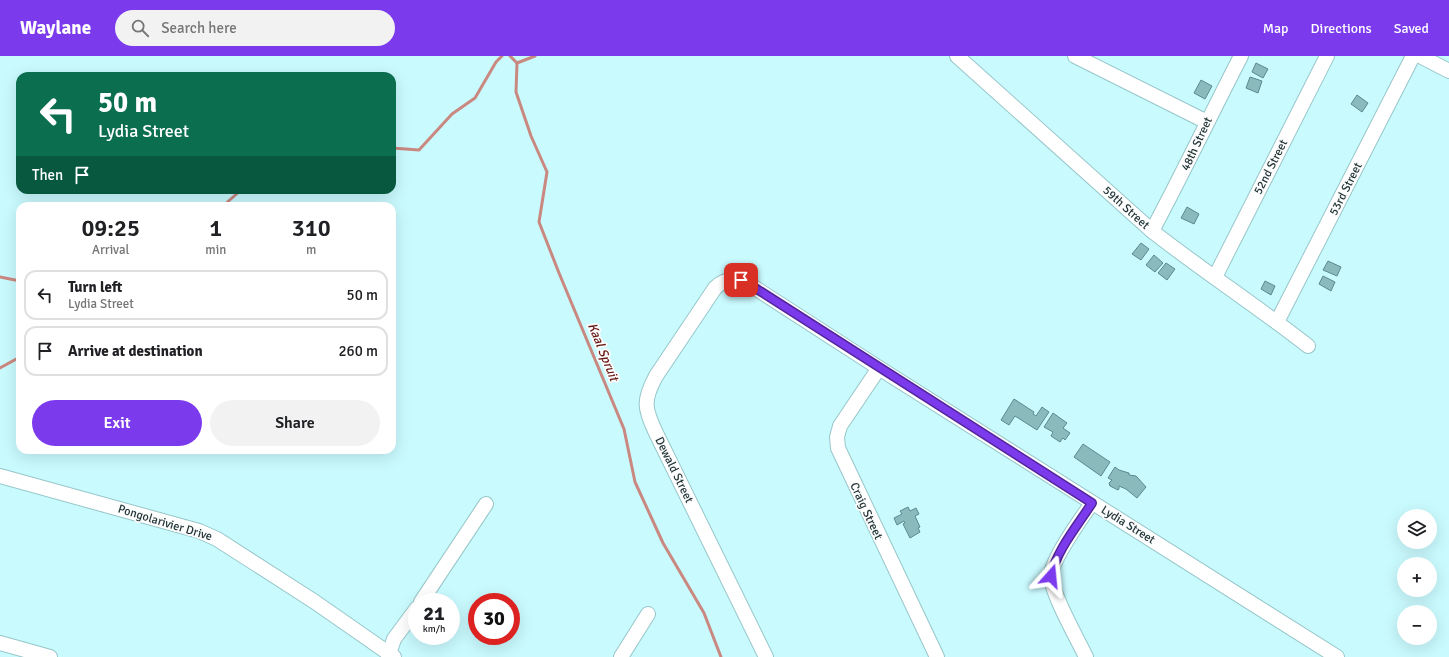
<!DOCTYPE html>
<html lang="en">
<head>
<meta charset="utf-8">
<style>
  :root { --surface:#fff; --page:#f2f2f2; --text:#202124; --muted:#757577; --line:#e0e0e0; --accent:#7c3aed }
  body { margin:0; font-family:Signika,sans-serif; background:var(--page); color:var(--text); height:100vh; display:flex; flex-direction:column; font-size:15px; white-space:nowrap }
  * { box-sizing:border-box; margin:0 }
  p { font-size:13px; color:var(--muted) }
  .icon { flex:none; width:22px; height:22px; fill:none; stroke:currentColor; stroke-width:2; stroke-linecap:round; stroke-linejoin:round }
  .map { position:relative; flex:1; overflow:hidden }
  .panel { position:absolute; left:16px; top:146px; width:380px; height:252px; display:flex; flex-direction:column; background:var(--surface); border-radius:12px; box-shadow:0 4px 16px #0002 }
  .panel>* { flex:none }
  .banner { position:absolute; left:16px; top:16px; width:380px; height:122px; border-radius:12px; box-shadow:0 4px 16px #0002; background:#0b6e4f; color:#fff; overflow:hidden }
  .buttons { position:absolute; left:1397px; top:453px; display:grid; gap:8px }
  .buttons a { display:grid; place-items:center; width:40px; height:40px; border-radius:50%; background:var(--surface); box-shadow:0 4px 16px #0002; font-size:20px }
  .speed { position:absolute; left:408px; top:537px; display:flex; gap:8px; font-size:20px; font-weight:700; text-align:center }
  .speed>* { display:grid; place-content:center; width:52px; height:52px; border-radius:50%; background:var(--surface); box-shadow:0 4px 16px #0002; line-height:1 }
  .speed small { font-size:10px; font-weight:400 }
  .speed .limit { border:6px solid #d22; background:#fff; color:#111 }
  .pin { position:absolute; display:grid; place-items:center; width:34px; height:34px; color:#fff; margin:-17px; border-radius:8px; box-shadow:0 2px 6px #0006 }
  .me { position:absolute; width:44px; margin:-22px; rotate:18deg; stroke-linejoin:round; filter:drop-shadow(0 0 3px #0008) }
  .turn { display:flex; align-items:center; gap:14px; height:84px; padding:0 16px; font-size:18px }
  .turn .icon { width:52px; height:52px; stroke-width:2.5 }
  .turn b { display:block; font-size:28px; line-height:34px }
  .then { display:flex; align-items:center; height:38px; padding:0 16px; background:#0003; gap:8px; font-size:15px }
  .eta { display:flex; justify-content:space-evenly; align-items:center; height:68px; text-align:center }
  .eta b { font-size:24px; font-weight:600; line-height:28px }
  .cta { display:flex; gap:8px; margin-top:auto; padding:8px 16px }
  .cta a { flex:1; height:46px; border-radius:24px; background:var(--accent); color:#fff; font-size:16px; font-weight:600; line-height:46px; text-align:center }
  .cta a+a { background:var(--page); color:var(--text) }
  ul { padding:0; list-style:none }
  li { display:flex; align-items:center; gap:12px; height:50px; margin:0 8px 6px; padding:0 8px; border:2px solid var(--line); border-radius:12px }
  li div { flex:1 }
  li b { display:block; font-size:15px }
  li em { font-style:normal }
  header { display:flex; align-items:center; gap:24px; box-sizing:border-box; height:56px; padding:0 20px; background:var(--accent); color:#fff }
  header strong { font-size:19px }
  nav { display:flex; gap:22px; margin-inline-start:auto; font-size:14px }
  .search { width:280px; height:36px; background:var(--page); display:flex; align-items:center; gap:10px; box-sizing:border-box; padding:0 14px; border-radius:22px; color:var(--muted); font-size:15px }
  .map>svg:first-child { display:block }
</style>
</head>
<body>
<header>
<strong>Waylane</strong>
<div class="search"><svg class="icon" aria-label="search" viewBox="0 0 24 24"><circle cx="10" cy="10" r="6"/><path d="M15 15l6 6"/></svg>Search here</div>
<nav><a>Map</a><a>Directions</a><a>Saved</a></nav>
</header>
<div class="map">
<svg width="1449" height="601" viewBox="0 0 1449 601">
  <rect width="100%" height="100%" fill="#c9fafe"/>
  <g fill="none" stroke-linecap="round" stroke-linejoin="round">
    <g stroke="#c98880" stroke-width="3">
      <polyline points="510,0 517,7"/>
      <polyline points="517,7 516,36 531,80 547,116 539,166 559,217 624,373 635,426 663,487 704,557 721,601"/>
      <polyline points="517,7 535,0"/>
      <polyline points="392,92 419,94 452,58 475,42 496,6 502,0"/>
      <polyline points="223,150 241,134"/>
      <polyline points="0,221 20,225"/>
      <polyline points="0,312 20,301"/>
    </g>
  </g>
  <g fill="#8bbabd" stroke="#5c898d">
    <polygon points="1256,7 1268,13 1263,22 1252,16"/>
    <polygon points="1250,21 1262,25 1258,37 1246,32"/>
    <polygon points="1201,24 1212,30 1205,43 1194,37"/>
    <polygon points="1357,39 1368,47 1362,56 1351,48"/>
    <polygon points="1187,151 1199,158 1194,168 1181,162"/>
    <polygon points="1141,187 1149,193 1141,204 1132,198"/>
    <polygon points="1154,199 1163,207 1155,216 1146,209"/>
    <polygon points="1328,205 1341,211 1337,220 1323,214"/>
    <polygon points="1166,207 1175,213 1167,224 1158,217"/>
    <polygon points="1323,220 1335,226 1331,235 1319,228"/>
    <polygon points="1265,225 1275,230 1271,239 1261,233"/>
    <polygon points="1014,343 1034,356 1033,358 1036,360 1042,351 1049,356 1037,374 1015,360 1009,369 1001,364"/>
    <polygon points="1053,357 1067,367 1063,372 1070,377 1065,384 1063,382 1060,386 1051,380 1053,376 1044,371"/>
    <polygon points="1083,388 1110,406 1101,420 1074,401"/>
    <polygon points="1115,411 1119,414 1129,417 1129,419 1136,420 1146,431 1137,442 1126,433 1119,430 1119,433 1118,434 1110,430 1109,427 1112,424 1108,422"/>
    <polygon points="908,451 910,455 916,452 919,458 915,460 920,471 918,472 920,476 910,482 903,468 905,467 904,465 897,469 894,462 902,458 900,455"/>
  </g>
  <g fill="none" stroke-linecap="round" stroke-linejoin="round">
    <g stroke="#97c6c9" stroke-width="16">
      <g id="minor">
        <path d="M957 0 1152 175C1203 215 1257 250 1308 290"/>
        <polyline points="1075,0 1207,66"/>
        <polyline points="1420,0 1449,15"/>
        <path d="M1152 175C1183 117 1211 58 1241 0"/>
        <polyline points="1215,221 1327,0"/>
        <polyline points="1277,266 1413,0"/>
        <polyline points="879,312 840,370 837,381 838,392 937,601"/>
        <polyline points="0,420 199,475 217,483 315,546 394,601"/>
        <polyline points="421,546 486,448"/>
        <polyline points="0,587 50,601"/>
        <polyline points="388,601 394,583 417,552"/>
        <polyline points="621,601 648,558"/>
        <path d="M766 601 656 377C644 352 643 344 656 320L715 232C725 222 736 222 749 228L879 312 1337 601"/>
        <path d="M1086 601C1078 584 1050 535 1051 519 1053 501 1081 463 1092 447"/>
      </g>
    </g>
    <use href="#minor" stroke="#fff" stroke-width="14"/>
  </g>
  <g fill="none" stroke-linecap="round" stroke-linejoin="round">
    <g stroke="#51269a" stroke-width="10">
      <path id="route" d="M741 224 749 228 1092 447C1078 469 1056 495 1051 520"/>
    </g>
    <use href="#route" stroke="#7c3aed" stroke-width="7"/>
  </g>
  <g text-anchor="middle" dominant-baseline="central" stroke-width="3.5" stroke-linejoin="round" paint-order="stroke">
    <g font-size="12" fill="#1f3234" stroke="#fcfcfc">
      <text transform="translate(1197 88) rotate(-65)">48th Street</text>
      <text transform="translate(1271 111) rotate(-63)">52nd Street</text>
      <text transform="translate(1346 133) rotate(-63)">53rd Street</text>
      <text transform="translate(1126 152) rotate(42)">59th Street</text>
      <text transform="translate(674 414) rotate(64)">Dewald Street</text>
      <text transform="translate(866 455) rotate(65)">Craig Street</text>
      <text transform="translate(165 467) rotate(17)">Pongolarivier Drive</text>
      <text transform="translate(1128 469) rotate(32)">Lydia Street</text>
    </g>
    <g font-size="13" font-style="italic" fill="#691b17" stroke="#fcfcfc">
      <text transform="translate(603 296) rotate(68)">Kaal Spruit</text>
    </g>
  </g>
</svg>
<div class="buttons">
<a><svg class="icon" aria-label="layers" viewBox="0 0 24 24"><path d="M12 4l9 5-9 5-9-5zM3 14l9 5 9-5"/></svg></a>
<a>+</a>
<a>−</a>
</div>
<div class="speed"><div>21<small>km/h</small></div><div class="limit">30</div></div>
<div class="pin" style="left:741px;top:224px;background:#d93025"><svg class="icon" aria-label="arrive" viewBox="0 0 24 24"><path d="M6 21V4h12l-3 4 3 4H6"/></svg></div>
<svg class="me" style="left:1051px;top:520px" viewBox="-20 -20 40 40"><path d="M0-17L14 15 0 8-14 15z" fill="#7c3aed" stroke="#fff" stroke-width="4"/></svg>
<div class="banner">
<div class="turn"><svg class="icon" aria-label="left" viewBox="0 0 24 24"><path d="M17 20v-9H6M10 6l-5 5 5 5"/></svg><div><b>50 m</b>Lydia Street</div></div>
<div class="then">Then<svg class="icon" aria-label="arrive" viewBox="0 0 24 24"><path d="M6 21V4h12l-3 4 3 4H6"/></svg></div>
</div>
<section class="panel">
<div class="eta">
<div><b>09:25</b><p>Arrival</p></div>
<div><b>1</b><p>min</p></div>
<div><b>310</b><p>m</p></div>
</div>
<ul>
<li><svg class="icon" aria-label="left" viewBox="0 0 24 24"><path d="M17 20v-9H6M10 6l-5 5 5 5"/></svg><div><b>Turn left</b><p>Lydia Street</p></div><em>50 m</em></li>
<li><svg class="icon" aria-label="arrive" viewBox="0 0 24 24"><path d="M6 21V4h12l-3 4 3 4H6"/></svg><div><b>Arrive at destination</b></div><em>260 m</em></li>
</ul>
<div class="cta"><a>Exit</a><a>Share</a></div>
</section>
</div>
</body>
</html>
